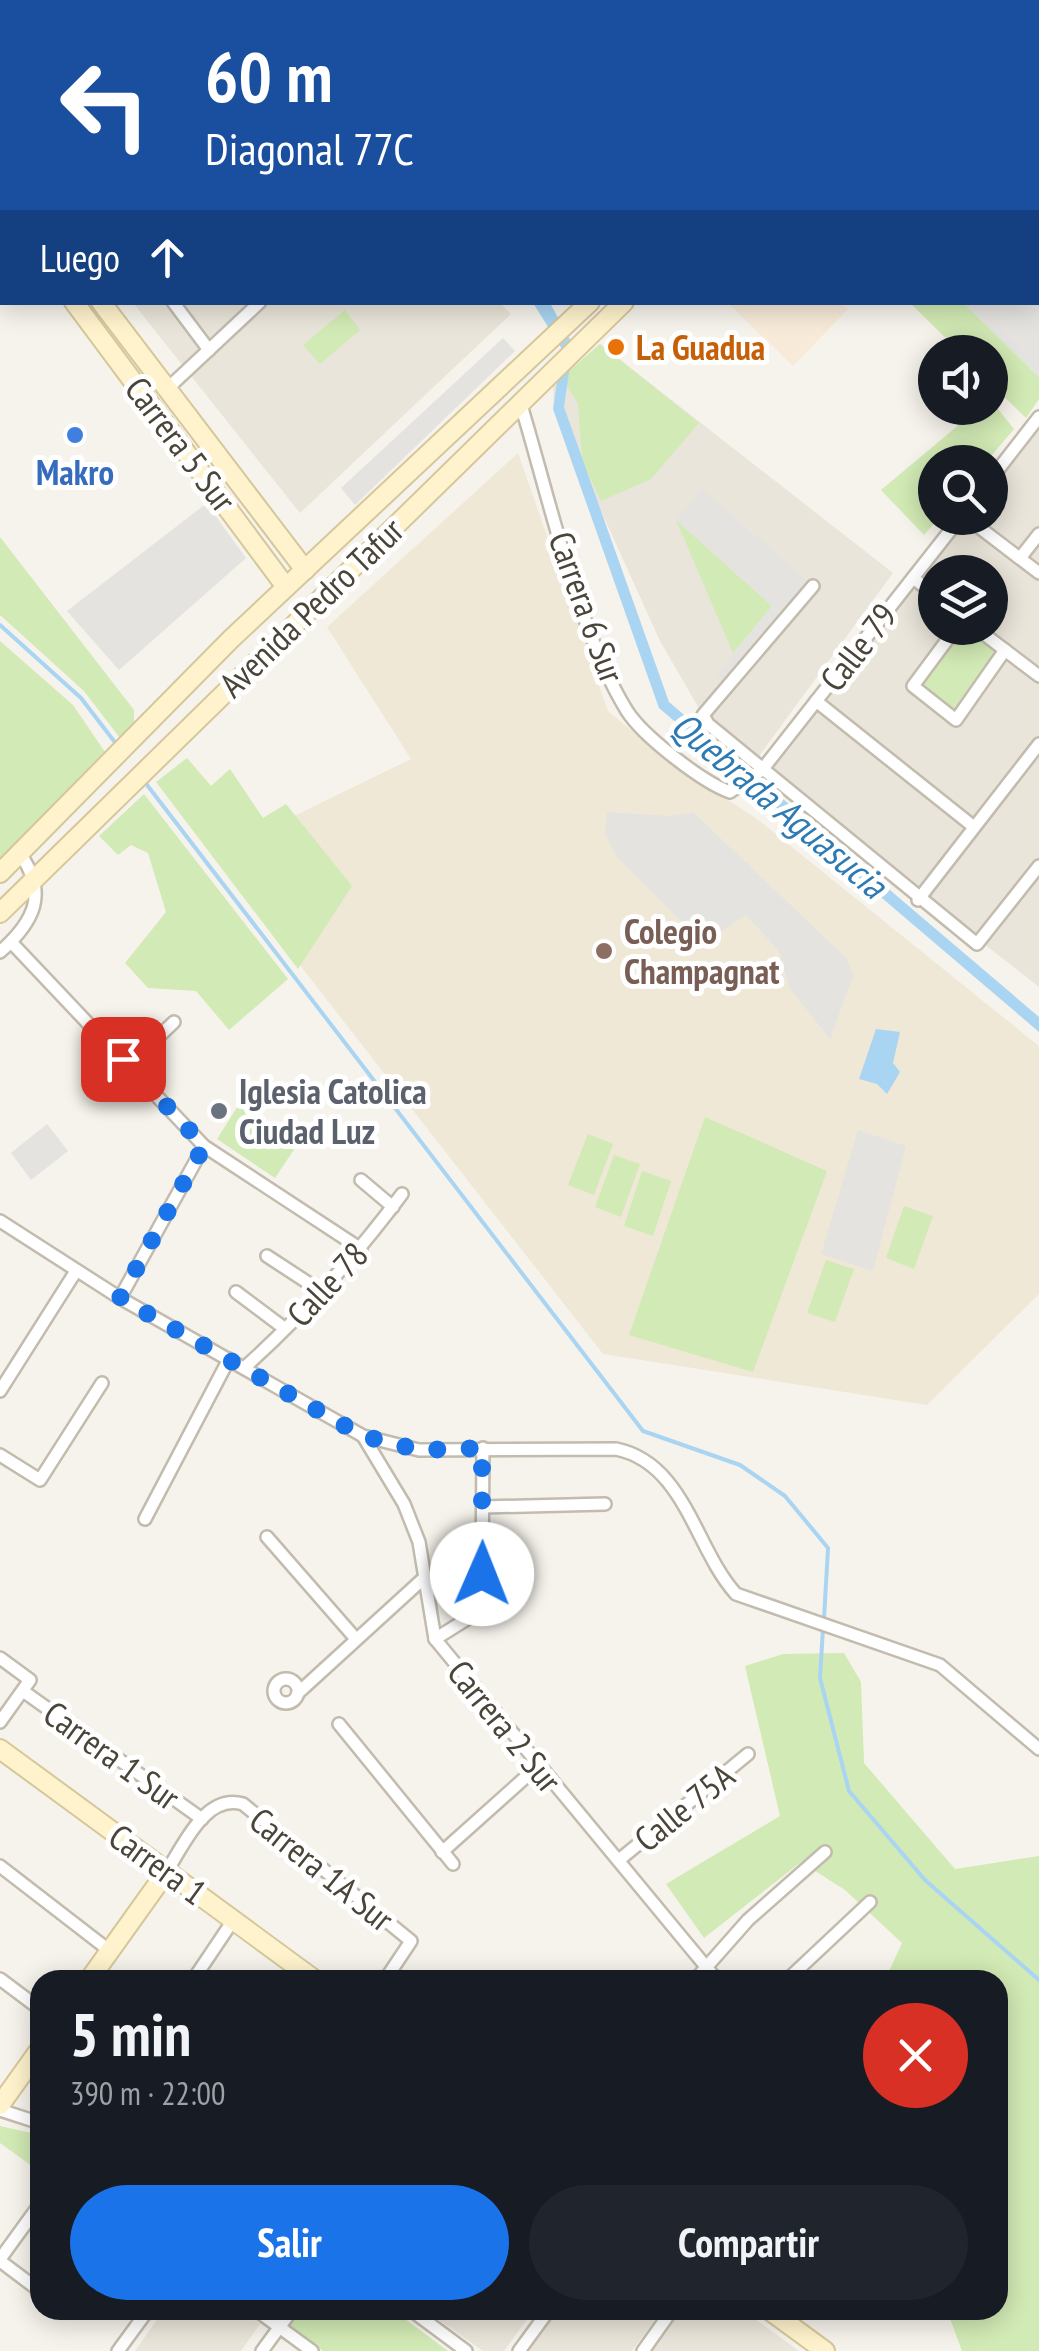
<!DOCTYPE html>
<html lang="es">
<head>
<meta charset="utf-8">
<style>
  :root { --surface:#171b24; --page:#20242c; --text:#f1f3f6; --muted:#9ea1a6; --accent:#1a73e8 }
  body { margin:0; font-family:"PT Sans Narrow",sans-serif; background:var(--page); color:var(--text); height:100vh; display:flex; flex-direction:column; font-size:38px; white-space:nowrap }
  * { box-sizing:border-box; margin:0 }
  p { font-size:32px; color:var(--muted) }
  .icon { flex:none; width:55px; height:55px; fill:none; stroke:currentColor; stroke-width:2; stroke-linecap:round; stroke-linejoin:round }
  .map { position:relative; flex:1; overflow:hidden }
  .panel { position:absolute; left:30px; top:1970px; width:978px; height:350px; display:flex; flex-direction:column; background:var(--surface); border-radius:30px; box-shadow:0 5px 25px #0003 }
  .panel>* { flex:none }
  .hud { position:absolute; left:0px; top:0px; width:1040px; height:305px; box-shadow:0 5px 25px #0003; background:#1a4fa0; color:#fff; overflow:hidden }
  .fabs { position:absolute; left:918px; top:335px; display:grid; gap:20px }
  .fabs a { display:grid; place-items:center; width:90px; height:90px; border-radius:50%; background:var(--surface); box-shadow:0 5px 25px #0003; font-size:50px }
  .pin { position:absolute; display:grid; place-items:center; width:85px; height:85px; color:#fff; margin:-42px; border-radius:20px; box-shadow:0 5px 15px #0006 }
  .me { position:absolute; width:110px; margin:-55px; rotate:1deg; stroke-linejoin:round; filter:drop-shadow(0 0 8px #0008) }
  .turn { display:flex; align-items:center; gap:35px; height:210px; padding:0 40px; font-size:45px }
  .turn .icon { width:130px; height:130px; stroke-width:2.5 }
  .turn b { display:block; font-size:70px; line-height:85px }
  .then { display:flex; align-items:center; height:95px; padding:0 40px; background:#0003; gap:20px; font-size:38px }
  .round { display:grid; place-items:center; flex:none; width:105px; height:105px; border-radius:52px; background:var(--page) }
  .summary { display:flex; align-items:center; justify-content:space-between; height:170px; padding:0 40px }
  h1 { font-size:60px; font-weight:700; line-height:75px }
  .primary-button { display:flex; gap:20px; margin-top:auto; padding:20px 40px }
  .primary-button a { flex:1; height:115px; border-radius:60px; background:var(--accent); color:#fff; font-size:40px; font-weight:700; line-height:115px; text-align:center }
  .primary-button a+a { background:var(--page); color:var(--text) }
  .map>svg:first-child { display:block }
</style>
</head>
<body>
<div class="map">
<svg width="1039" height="2351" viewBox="0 0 1039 2351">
  <rect width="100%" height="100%" fill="#f6f3ec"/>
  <g fill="#eae5da" fill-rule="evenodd">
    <polygon points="499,302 511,314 300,513 133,303"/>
    <polygon points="600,344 893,573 754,763 708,724 660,641 554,407 553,386"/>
    <path d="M1039 417V987L762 770 960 518H990V480ZM935 572H990V628H935Z"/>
    <polygon points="164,2310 241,2310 260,2324 241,2351 135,2351"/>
    <polygon points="425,2310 534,2310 504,2351 483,2351"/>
    <polygon points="556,2310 662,2310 632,2351 527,2351"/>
    <polygon points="679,2310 743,2310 799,2351 652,2351"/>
  </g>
  <polygon fill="#f7ead8" points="728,303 841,303 848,309 793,366"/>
  <polygon fill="#efe8d6" points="518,453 608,711 666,759 757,819 1039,1046 1039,1294 927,1405 603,1354 214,855 411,759 327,627"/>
  <g fill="#d2eab5">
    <polygon points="322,0 836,0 324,2"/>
    <polygon points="910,303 964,303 1039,377 1039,399 1026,418 990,383 990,352 960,352"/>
    <polygon points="345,310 360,330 320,364 303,345"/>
    <polygon points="600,344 699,423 651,479 601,501 582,460 578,404 562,377"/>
    <polygon points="990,399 1014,429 986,462 935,462 935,518 939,518 924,535 881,490 979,408 990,408"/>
    <polygon points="676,520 772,606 733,653"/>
    <polygon points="0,537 134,710 134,724 120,738 84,691 0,615"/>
    <polygon points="959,628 967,628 998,650 954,716 915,686"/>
    <polygon points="0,641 73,705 107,755 0,859"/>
    <polygon points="187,758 211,786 230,769 263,818 286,804 352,886 298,969 156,782"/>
    <polygon points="144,794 288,979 229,1030 196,991 148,988 125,963 166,912 148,853 131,845 118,855 99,836"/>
    <polygon points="238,1106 297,1145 275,1178 217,1139"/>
    <polygon points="705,1117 827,1171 753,1372 629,1335"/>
    <polygon points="588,1134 613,1144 594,1195 568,1185"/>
    <polygon points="614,1155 640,1164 621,1217 595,1207"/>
    <polygon points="642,1171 671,1181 653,1236 624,1226"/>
    <polygon points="904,1206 933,1216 914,1269 886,1258"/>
    <polygon points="826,1260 854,1269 835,1322 807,1313"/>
    <polygon points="844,1653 861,1682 864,1763 955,1869 1039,1856 1039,2351 962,2351 947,2310 998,2310 998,1980 885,1980 902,1943 845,1890 801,1862 704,1938 666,1884 780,1816 745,1666 783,1654"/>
    <polygon points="0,2126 40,2135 40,2172 0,2143"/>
    <polygon points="301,2310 393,2310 448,2351 323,2351 290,2326"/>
  </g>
  <g fill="#e5e3e0">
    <polygon points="1038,91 1039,93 1039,377 964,303 1038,302"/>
    <polygon points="503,338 515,351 355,505 341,488"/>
    <polygon points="702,489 811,584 725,682 717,674 772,606 676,520"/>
    <polygon points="203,506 209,507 246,558 119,670 67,611"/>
    <polygon points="607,812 668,816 693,812 847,959 853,976 830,1039 789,987 779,951 746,915 703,944 617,857 605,834"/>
    <polygon points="47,1124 68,1151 31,1180 11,1153"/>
    <polygon points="858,1130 906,1146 873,1271 821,1254"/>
  </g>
  <g fill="#a9d4f2">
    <polygon points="533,303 550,303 573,345 564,407 669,702 1039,1017 1039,1032 659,708 553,409 562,349"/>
    <polygon points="876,1029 900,1032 893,1063 900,1072 887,1094 877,1084 859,1079"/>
  </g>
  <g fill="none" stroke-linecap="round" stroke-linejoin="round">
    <g stroke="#a9d4f2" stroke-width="4">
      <polyline points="0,625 81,698 117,745"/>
      <polyline points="144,781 643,1431 740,1465 785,1496 828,1548 824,1619"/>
      <polyline points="823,1628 820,1678 849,1791 925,1880 1039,1980"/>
    </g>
    <g stroke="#c2bbae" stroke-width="16">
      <g id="street">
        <polyline points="12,0 14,2"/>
        <polyline points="92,0 94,2"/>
        <polyline points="0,84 2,88"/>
        <polyline points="173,302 209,350"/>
        <polyline points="166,390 260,302"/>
        <path d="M521 405C549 497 578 632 627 711 643 736 702 782 730 792L762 770 960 518"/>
        <polyline points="990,480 1039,417"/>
        <polyline points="967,518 1039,573"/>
        <polyline points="1020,558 1039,534"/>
        <polyline points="913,578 935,595"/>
        <polyline points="813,586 703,715 708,724 977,944 1039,866"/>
        <polyline points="956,628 913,686 956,720 1005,650"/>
        <polyline points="976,628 1039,676"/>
        <polyline points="816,701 974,827"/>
        <polyline points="918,900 1039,744"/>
        <polyline points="11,942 204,1146 361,1249"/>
        <path d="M0 952C35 921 48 893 20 854"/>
        <polyline points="129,1065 174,1022"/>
        <polyline points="361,1180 393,1207"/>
        <path d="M0 1221 120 1298 363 1436 419 1450 616 1449C685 1463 695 1549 736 1594L940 1665 1039 1749"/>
        <polyline points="267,1256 322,1292"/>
        <polyline points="236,1292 284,1328"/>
        <polyline points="120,1298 204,1146"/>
        <path d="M244 1368C303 1315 355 1257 402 1194"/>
        <polyline points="0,1391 76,1271"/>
        <polyline points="363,1436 404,1504 419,1542 435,1639 717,1980"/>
        <polyline points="0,1455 40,1480 102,1383"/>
        <polyline points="483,1507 605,1504"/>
        <polyline points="145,1519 229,1359"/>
        <polyline points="267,1537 356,1639"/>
        <polyline points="482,1574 483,1448"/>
        <polyline points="435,1639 499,1599"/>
        <polyline points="0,1658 30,1680 0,1722"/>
        <circle cx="286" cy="1691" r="12"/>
        <polyline points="23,1691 202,1819"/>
        <polyline points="298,1693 424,1578"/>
        <polyline points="339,1724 453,1864"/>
        <polyline points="442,1852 537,1767"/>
        <polyline points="619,1860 748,1754"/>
        <polyline points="0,1866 110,1951"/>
        <path d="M167 1871C184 1844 206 1793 243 1804L411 1941 385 1980"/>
        <polyline points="0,1979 40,2009"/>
        <polyline points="193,1980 234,1919"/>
        <polyline points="695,1980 748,1920 825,1852"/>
        <polyline points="787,1980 870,1902"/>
        <polyline points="0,2110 40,2123"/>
        <polyline points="0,2259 40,2204"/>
        <polyline points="0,2261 40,2291"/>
        <polyline points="256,2310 312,2351"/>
        <polyline points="411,2310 466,2351"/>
        <polyline points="118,2351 148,2310"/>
        <polyline points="262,2351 292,2310"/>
        <polyline points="519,2351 549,2310"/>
        <polyline points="643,2351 672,2310"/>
      </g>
    </g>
    <g stroke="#d6c79b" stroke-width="22">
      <g id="secondary">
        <polyline points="898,2 901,0"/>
        <polyline points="938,2 941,0"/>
        <polyline points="0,170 2,173"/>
        <polyline points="0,207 2,210"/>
        <polyline points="74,302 286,587"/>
        <polyline points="101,302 305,570"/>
        <polyline points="0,873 231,639 590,302"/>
        <polyline points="0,913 624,302"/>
        <polyline points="0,1749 315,1980"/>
        <polyline points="89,1980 167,1871"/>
        <polyline points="0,2105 40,2049"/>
        <polyline points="769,2310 825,2351"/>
      </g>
    </g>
    <use href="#street" stroke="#fff" stroke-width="11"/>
    <use href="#secondary" stroke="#fff3cd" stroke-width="18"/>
  </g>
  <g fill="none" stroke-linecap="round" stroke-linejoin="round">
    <polyline stroke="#1a73e8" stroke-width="18" stroke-dasharray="0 32.4" points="123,1059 204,1146 120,1298 363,1436 419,1450 482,1448 482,1574"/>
  </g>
  <circle fill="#e8710a" stroke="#fff" stroke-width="4" cx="616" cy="347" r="10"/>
  <circle fill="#3f7fe0" stroke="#fff" stroke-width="4" cx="75" cy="435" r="10"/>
  <circle fill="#8d6e63" stroke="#fff" stroke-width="4" cx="604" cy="951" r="10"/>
  <circle fill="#6b7280" stroke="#fff" stroke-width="4" cx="219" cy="1111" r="10"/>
  <g text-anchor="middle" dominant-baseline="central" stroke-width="10" stroke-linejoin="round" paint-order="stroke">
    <g font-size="35" font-weight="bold" fill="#c56008" stroke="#fff" text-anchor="start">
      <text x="636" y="347">La Guadua</text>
    </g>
    <g font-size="35" fill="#4b4439" stroke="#fff">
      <text transform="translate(181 444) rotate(53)">Carrera 5 Sur</text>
      <text transform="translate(311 607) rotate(-44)">Avenida Pedro Tafur</text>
      <text transform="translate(587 607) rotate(70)">Carrera 6 Sur</text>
      <text transform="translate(858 647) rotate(-52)">Calle 79</text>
      <text transform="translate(327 1284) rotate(-47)">Calle 78</text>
      <text transform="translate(505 1726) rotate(51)">Carrera 2 Sur</text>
      <text transform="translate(112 1755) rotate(36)">Carrera 1 Sur</text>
      <text transform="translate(684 1807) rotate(-39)">Calle 75A</text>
      <text transform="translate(158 1864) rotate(36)">Carrera 1</text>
      <text transform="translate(322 1869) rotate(39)">Carrera 1A Sur</text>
    </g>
    <g font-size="35" font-weight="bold" fill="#366cbe" stroke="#fff">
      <text x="75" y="472">Makro</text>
    </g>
    <g font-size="35" font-weight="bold" fill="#785e54" stroke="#fff" text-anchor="start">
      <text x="624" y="931">Colegio<tspan x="624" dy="40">Champagnat</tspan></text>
    </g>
    <g font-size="35" font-weight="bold" fill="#5b616d" stroke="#fff" text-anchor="start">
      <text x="239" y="1091">Iglesia Catolica<tspan x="239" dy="40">Ciudad Luz</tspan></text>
    </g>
    <g font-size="38" font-style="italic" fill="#2e7ab2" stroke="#fff">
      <text transform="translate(780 804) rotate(40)">Quebrada Aguasucia</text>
    </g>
  </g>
</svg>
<div class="fabs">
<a><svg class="icon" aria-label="sound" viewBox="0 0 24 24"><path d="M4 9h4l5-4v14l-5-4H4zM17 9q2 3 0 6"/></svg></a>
<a><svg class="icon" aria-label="search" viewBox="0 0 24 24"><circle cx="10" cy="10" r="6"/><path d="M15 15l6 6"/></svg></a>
<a><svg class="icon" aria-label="layers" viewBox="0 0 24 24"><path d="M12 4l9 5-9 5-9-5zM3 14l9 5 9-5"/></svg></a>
</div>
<div class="pin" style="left:123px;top:1059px;background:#d93025"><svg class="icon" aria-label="arrive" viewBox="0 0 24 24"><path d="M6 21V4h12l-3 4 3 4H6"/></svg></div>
<svg class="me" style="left:482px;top:1574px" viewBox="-20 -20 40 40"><circle r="19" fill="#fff"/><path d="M0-13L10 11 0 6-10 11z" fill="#1a73e8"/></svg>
<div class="hud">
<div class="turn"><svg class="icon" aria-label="left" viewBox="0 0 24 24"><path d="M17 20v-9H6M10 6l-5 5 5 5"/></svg><div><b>60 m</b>Diagonal 77C</div></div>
<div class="then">Luego<svg class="icon" aria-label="ahead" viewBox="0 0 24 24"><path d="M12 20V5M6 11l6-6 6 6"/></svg></div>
</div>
<section class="panel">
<div class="summary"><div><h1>5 min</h1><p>390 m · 22:00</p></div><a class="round" style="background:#d93025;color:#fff"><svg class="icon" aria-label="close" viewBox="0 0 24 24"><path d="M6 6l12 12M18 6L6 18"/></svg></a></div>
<div class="primary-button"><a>Salir</a><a>Compartir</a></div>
</section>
</div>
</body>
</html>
